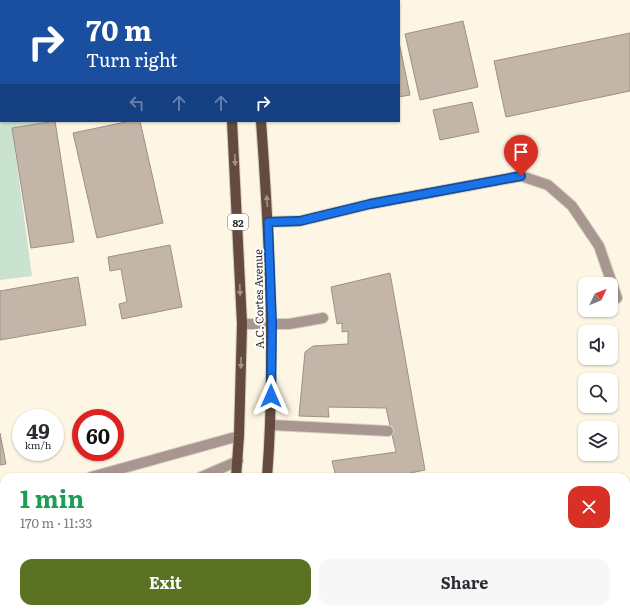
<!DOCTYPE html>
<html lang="en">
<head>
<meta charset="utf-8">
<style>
  :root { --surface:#fff; --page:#f7f7f7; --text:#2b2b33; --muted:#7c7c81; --accent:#5c7223 }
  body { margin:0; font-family:Literata,serif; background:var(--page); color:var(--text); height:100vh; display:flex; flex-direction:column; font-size:15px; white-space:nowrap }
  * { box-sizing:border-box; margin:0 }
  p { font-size:13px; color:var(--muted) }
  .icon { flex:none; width:22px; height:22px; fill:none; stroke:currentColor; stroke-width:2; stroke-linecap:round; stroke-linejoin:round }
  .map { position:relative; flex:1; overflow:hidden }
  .sheet { position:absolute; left:0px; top:473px; width:630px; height:140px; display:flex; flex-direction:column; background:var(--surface); border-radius:12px 12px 0 0; box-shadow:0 1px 3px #0004 }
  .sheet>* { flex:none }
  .banner { position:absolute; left:0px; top:0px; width:400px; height:122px; box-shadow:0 1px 3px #0004; background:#1a4fa0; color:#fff; overflow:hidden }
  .needle { width:26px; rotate:47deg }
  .controls { position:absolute; left:578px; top:277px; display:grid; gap:8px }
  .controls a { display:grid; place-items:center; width:40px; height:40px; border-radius:8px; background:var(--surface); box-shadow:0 1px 3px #0004; font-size:20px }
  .speed { position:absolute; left:12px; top:409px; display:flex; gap:8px; font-size:20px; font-weight:700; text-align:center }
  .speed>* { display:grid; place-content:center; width:52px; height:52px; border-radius:50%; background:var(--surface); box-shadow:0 1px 3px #0004; line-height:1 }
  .speed small { font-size:10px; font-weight:400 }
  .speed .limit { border:6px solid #d22; background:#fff; color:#111 }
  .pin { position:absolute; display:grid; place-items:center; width:34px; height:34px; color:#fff; margin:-41px -17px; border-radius:50% 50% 50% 0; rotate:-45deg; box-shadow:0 0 4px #0007 }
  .pin .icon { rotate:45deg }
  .me { position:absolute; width:44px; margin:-22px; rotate:0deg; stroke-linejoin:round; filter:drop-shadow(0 0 3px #0008) }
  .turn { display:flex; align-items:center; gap:14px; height:84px; padding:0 20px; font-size:18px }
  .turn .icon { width:52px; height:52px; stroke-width:2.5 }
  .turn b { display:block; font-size:28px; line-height:34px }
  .lanes { display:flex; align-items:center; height:38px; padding:0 20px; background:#0003; justify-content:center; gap:20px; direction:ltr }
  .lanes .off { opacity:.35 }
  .round { display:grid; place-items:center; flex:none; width:42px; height:42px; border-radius:12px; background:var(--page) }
  .overview { display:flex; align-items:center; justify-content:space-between; height:68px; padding:0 20px }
  h1 { font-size:24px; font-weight:700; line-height:30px; color:#1e9e55 }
  .button { display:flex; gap:8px; margin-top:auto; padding:8px 20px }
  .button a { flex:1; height:46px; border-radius:12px; background:var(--accent); color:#fff; font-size:16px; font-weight:700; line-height:46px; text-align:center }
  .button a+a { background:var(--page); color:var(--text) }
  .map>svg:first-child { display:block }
</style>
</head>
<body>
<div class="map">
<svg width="630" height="613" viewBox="0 0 630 613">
  <rect width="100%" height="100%" fill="#fef6e5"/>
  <polygon fill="#cae2d0" points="0,47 1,121 54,121 12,128 32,276 0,280"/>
  <g fill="#c3b5a8" stroke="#9e9185">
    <rect x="93" y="0" width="94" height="1"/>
    <polygon points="354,0 386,0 387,1 345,1"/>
    <polygon points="463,21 478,87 420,100 405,34"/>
    <polygon points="630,33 630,91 506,117 494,61"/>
    <polygon points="399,42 410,95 399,97"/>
    <polygon points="472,102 479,132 440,140 433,110"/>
    <polygon points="55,121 74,242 31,248 12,128"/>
    <polygon points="130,121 140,121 163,223 97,238 73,133"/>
    <polygon points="170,245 182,307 122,319 119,304 127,302 121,269 110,271 108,257"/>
    <polygon points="390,273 425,470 391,477 336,477 332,461 396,452 386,408 328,407 329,417 299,416 305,352 313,346 348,344 348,331 342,332 342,323 337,324 331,287"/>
    <polygon points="78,277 86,325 0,340 0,291"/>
    <polygon points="0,433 6,464 0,465"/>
    <polygon points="56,609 109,609 111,613 46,613"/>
    <polygon points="277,609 338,609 339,613 277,613"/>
    <polygon points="366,609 400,609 372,613 366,613"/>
  </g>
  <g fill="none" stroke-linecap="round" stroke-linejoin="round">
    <g stroke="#d8d1c2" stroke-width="12">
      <g id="minor">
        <polyline points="268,222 300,221 370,204 521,176 548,185 572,206 599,246 617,298"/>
        <polyline points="242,324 289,324 323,318"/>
        <polyline points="271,425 388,431"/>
        <polyline points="91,477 239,436"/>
        <polyline points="201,477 238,461"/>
        <polyline points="0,505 4,504"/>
      </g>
    </g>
    <g stroke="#d8d1c2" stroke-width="12">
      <g id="major">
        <polyline points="217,0 217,1"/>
        <polyline points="246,0 247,1"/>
        <polyline points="232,121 242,324 239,436 236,477"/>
        <path d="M261 121C267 203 272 285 271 367 271 404 270 440 267 477"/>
        <polyline points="218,613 219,609"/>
        <polyline points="249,613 250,609"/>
      </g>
    </g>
    <use href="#minor" stroke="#a79790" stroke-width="10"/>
    <use href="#major" stroke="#644a3f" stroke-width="10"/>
  </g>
  <defs><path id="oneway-solid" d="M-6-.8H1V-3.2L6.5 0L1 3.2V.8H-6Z"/></defs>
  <g fill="#a2928c">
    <use href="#oneway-solid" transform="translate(235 160) rotate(88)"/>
    <use href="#oneway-solid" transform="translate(267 201) rotate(-94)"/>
    <use href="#oneway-solid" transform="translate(240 290) rotate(88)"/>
    <use href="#oneway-solid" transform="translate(241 363) rotate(91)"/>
  </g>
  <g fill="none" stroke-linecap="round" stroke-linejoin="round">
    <g stroke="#114b97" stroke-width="10">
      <polyline id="route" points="271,396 272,324 268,222 300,221 370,204 521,176"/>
    </g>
    <use href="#route" stroke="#1a73e8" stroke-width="7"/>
  </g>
  <g text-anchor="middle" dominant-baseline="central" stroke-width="4" stroke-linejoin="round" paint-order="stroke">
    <rect fill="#fff" stroke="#6a6864" stroke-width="1" x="228" y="214" width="20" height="16" rx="3"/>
    <g font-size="10" font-weight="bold" fill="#2a2721">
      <text x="238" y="222">82</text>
    </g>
    <g font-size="11" fill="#2a2721" stroke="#fff">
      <text transform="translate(258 299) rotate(-91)">A.C. Cortes Avenue</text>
    </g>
  </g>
</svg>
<div class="controls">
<a><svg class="needle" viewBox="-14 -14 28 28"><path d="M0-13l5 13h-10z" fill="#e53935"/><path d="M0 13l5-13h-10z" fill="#7c7c81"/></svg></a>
<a><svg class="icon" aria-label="sound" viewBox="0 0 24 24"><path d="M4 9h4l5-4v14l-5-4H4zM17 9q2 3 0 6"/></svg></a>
<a><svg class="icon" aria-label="search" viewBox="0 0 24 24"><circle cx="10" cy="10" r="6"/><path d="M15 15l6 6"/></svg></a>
<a><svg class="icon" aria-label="layers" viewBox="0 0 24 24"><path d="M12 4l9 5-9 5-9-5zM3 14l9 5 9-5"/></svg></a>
</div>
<div class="speed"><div>49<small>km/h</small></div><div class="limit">60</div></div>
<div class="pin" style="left:521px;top:176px;background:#d93025"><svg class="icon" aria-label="arrive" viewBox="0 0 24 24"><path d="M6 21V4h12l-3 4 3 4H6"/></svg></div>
<svg class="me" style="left:271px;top:396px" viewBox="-20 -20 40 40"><path d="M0-17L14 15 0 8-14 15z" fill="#1a73e8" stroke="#fff" stroke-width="4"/></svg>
<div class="banner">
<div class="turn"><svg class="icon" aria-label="right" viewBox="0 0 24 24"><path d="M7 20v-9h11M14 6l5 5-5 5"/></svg><div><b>70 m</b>Turn right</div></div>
<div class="lanes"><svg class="icon off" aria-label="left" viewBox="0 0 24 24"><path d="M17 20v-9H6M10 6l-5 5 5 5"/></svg><svg class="icon off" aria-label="ahead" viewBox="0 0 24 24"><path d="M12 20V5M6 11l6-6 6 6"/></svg><svg class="icon off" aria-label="ahead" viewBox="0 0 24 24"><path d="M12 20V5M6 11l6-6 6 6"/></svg><svg class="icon" aria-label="right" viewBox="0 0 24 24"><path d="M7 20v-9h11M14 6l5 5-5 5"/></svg></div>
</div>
<section class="sheet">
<div class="overview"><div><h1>1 min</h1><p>170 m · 11:33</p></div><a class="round" style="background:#d93025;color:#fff"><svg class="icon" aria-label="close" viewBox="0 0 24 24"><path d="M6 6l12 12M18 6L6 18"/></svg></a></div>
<div class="button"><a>Exit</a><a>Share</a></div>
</section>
</div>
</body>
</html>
